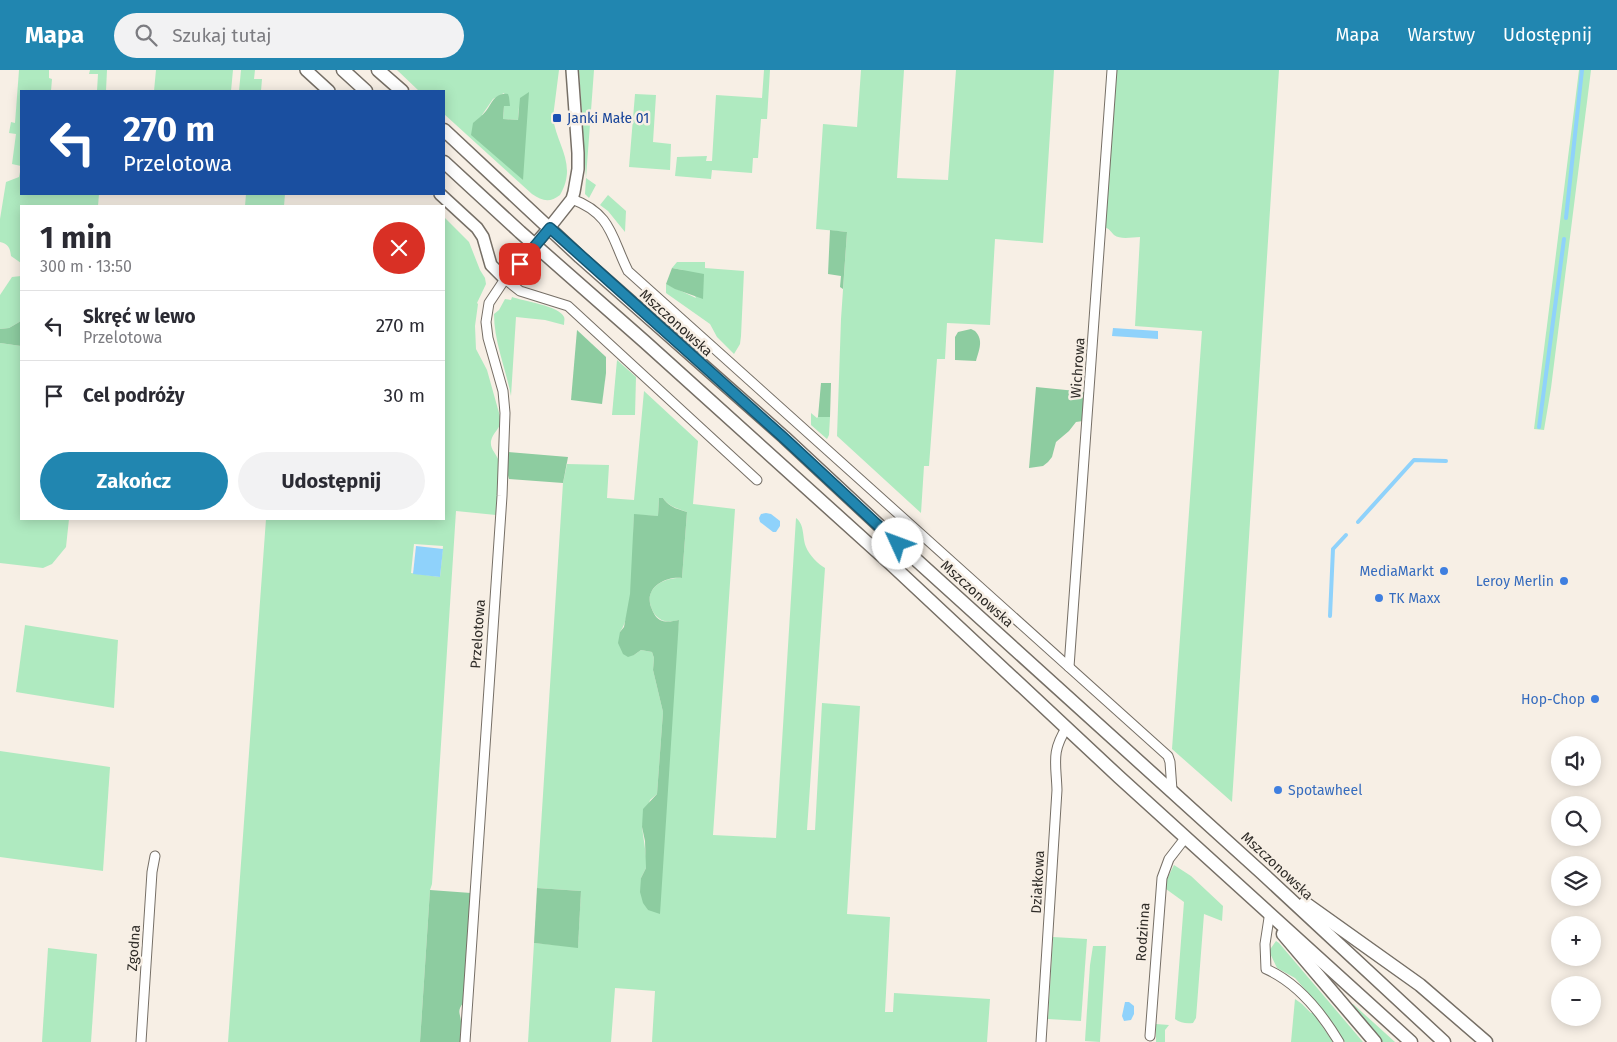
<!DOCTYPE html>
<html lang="pl">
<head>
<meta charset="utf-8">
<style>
  :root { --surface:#fff; --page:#f2f2f3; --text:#2b2b33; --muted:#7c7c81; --line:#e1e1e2; --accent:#2186b0 }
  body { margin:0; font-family:"Fira Sans",sans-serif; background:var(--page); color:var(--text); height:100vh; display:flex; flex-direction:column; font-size:19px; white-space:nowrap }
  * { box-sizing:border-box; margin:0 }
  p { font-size:16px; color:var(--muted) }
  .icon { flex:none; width:28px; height:28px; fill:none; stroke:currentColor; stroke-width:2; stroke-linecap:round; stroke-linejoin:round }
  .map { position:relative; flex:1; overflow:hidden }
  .sheet { position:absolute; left:20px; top:135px; width:425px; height:315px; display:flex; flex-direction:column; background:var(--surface); border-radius:0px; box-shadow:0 2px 12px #0003 }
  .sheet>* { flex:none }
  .banner { position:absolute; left:20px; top:20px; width:425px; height:105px; border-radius:0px; box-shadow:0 2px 12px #0003; background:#1a4fa0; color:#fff; overflow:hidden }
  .buttons { position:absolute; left:1551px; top:666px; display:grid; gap:10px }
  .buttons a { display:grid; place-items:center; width:50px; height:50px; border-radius:50%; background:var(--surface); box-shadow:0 2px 12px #0003; font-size:25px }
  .pin { position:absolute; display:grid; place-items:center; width:42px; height:42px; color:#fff; margin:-21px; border-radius:10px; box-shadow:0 2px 8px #0006 }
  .me { position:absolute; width:55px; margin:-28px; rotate:313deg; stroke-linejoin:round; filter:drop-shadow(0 0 4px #0008) }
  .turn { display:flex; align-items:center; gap:18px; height:105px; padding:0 20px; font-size:22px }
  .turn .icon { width:65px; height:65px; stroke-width:2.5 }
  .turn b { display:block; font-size:35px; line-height:42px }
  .round { display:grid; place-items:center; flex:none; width:52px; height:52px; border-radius:26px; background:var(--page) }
  .head { display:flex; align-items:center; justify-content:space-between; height:85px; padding:0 20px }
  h1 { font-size:30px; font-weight:700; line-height:38px }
  .button { display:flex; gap:10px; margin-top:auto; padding:10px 20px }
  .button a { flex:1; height:58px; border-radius:30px; background:var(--accent); color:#fff; font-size:20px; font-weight:700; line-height:58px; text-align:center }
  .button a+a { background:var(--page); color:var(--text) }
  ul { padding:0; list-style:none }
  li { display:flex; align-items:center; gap:15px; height:70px; padding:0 20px; border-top:1px solid var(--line) }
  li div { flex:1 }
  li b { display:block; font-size:19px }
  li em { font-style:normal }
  header { display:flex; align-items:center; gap:30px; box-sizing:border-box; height:70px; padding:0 25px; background:var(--accent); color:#fff }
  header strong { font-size:24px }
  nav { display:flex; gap:28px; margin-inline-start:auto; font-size:18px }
  .search { width:350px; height:45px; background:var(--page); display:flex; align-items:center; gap:12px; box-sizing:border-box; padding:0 18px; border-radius:28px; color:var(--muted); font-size:19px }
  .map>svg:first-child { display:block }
</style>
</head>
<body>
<header>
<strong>Mapa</strong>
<div class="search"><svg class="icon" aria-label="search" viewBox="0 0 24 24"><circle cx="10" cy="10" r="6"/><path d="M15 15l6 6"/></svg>Szukaj tutaj</div>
<nav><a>Mapa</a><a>Warstwy</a><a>Udostępnij</a></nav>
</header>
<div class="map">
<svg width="1617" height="972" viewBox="0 0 1617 972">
  <rect width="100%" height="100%" fill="#f7efe5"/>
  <g fill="#afeac0" fill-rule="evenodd">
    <polygon points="19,0 49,0 49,8 52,9 51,21 21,21 21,96 12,94 16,64 9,63 11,52 15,53"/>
    <polygon points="90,0 107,0 106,21 97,21 98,4 89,4"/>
    <polygon points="156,0 233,0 231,21 154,21"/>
    <polygon points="241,0 255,0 254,9 262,9 261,21 239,21"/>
    <path d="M397 0H559L553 47C556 75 578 94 560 125 550 133 542 131 532 124L444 44V21H419ZM504 23 509 36H504L503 49 518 50 519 37 523 110 482 45 493 29Z"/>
    <polygon points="579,0 594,0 586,108 596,115 589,128 585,124 586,108"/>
    <path d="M764 0H770L767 49H761L758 88H753L752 103 712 100 711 109 675 106 677 87C687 87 696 86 707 86L706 91H712L716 25 762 28Z"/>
    <polygon points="861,0 904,0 897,108 948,110 956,0 1054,0 1043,173 995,169 990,255 947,253 945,289 937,289 929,396 924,396 921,443 837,366 841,249 847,162 816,159 823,54 857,57"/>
    <path d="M1115 0H1279L1232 732 1172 679 1202 261 1135 256 1140 167C1132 167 1121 170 1114 165 1110 161 1110 159 1104 157Z"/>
    <polygon points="1579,0 1591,0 1551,318 1544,360 1534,359"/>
    <polygon points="635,24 656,25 653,72 671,74 670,100 629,97"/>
    <path d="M21 97V124H99L98 136H21V193L11 186C10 177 8 174 0 172V149L6 112 19 107Z"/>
    <polygon points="246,124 285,124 284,136 245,136"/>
    <polygon points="608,125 626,141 625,162 608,141 600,135"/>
    <path d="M444 147 469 172 480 200 485 208 486 214 477 233 478 234 475 256 476 279 487 300 501 350C501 358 493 362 491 371 490 379 495 382 498 389 501 396 496 434 496 445L456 441 432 814 430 820 420 972H228L266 449H444ZM414 474 443 476 440 507 411 503Z"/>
    <polygon points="677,192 705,192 705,198 744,201 741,266 740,274 734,284 717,267 710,254 666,223 666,214 696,228 683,200 672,198"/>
    <polygon points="21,206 21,251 9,258 0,259 0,225 12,207"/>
    <path d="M512 227C523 231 560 236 564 247 565 249 564 252 564 255L545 250 516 247 511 326C506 299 494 272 494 244L499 240 505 229 511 230Z"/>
    <polygon points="0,273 21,276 21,449 69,449 66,477 52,494 43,498 0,493"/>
    <polygon points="617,290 636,307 635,345 612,345"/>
    <path d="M644 321 698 371 693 434 735 439 713 765 776 768 796 448C805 455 802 467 806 477 809 485 818 494 825 498L807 760H815L822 633 860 636 847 844 890 847 885 942H893L894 923 990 929 987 972H652L655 921 615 918 611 972H528L534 873 578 877 581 821 537 818 563 413 567 394 609 395 607 428 634 430ZM659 428H663C669 437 677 438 687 442L682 508C666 507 644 516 651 537 653 542 655 546 660 549 665 553 673 551 679 550L648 840 641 808 646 798V786L642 757 650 730 657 724 663 642 653 600 654 588 652 582 641 580 634 585 620 562C635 544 633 471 634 445L658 446Z"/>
    <polygon points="811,343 817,348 818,347 830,347 829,365 827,369 811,355"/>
    <polygon points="25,555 118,570 114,638 16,622"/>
    <polygon points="0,681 110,697 103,801 0,787"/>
    <path d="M1174 795 1191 806 1223 836 1222 851 1204 844 1196 948 1193 953C1187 954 1180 953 1175 949L1184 832 1166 819V811Z"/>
    <polygon points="1053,867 1087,869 1081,951 1048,949"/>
    <polygon points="1276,871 1279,873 1363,972 1345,972 1322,939 1295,908 1277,898 1269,881"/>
    <polygon points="1093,876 1106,876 1100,972 1085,971 1090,895"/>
    <polygon points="48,878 97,884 91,972 42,972"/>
    <polygon points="1295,929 1302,934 1311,943 1313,943 1333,972 1291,972"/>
    <polygon points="1353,934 1395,972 1380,972 1350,937"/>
    <polygon points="1156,954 1169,955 1165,960 1165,972 1156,972"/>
  </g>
  <g fill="#8dcca0">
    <path d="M529 22 523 110 471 65 473 53C477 49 482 46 486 41 492 33 495 22 508 24L509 27 510 36H504L503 49 518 50 520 28Z"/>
    <polygon points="830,160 847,162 843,219 840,217 841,206 828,204"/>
    <polygon points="672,198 704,204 703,229 675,219 666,214"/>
    <polygon points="21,251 21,276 0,273 0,259 9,258"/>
    <path d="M971 259 975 261C984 270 979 280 976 291L955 290V267L958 262Z"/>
    <polygon points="577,260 606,287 606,303 602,334 571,330"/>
    <polygon points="821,313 831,313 830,347 818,347"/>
    <polygon points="1036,317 1086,322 1083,351 1076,352 1069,361 1056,372 1052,387 1048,392 1043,396 1029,398"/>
    <polygon points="507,382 568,387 563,413 509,409 506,398"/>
    <path d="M659 428H663C669 437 677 439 687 442L682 508C666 506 644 517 651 537 653 542 655 547 660 550 666 553 673 551 679 550L660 844 648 840 643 833 640 822 641 808 646 798 645 771 642 757 643 739 657 724 663 642 653 600 654 588 652 582 641 580 634 585 628 587 623 584 618 573 620 562 624 557 630 524 634 444 658 446Z"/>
    <polygon points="537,818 581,821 578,878 534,873"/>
    <path d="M430 820 471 823 463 933C457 941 460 943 461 951 462 958 460 966 460 972H420Z"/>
  </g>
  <g fill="#8fd2fb">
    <polygon points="1113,258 1158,261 1158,269 1112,266"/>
    <polygon points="766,443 771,444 780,451 780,456 776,462 773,462 760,452 759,448 761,444"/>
    <polygon points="416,476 443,479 440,507 413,504"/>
    <polygon points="1125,932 1129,932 1134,936 1134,944 1131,950 1124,951 1122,946"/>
  </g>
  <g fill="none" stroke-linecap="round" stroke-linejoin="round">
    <g stroke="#8fd2fb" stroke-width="4">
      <polyline points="1566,148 1582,0"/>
      <polyline points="1539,357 1564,169"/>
      <polyline points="1358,452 1414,390 1446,391"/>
      <polyline points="1330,546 1333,479 1346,465"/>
    </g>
    <g stroke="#766f66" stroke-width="11">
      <g id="minor">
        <path d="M572 129C612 144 611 167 628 201L1168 686 1170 692 1172 720"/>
        <polyline points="1069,597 1112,0"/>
        <path d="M1269 848 1265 874 1266 899C1298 913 1321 942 1339 972"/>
        <polyline points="1150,966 1162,808 1169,789 1186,767"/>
        <polyline points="141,972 152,802 155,786"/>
        <polyline points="465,972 502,426 505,343 503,321 488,268 486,252 489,233 505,209 520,221 568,236 757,410"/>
        <path d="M1041 972 1057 720C1056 692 1051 682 1067 657"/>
      </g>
    </g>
    <g stroke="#766f66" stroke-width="14">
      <g id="tertiary">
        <polyline points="306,0 329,21"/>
        <polyline points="440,124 477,158 483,167 491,195 505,209 549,158 572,129 574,122 578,99 578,83 572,0"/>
      </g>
    </g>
    <g stroke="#766f66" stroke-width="15">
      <g id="secondary">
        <polyline points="343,0 366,21"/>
        <polyline points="378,0 402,21"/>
        <polyline points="444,60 580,187 784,367 913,487 1262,803 1444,972"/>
        <polyline points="444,92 520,162 645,272 892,495 1119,707 1411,972"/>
        <polyline points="1305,833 1420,915 1486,972"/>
        <polyline points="1283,864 1375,972"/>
      </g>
    </g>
    <use href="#minor" stroke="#fff" stroke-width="9"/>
    <use href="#tertiary" stroke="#fff" stroke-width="11"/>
    <use href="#secondary" stroke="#fff" stroke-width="12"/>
  </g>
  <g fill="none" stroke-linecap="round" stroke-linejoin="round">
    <g stroke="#155772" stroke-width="12">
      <polyline id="route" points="520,194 550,158 784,368 898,474"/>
    </g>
    <use href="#route" stroke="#2186b0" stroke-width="9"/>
  </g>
  <rect fill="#1a4fb4" stroke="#f7efe5" stroke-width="2" x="552" y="43" width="10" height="10" rx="2.5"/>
  <g fill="#3f7fe0" stroke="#f7efe5" stroke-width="2">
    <circle cx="1444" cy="501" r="5"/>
    <circle cx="1564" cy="511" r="5"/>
    <circle cx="1379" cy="528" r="5"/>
    <circle cx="1595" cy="629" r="5"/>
    <circle cx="1278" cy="720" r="5"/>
  </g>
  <g text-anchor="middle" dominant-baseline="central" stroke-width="5" stroke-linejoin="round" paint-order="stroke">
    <g font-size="14" fill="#164399" stroke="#f7efe5" text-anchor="start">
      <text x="567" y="48">Janki Małe 01</text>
    </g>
    <g font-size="14" fill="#2f2c28" stroke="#f7efe5">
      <text transform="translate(676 253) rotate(42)">Mszczonowska</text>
      <text transform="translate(1078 298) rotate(-86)">Wichrowa</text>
      <text transform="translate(977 524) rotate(42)">Mszczonowska</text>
      <text transform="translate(478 564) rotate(-86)">Przelotowa</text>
      <text transform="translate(1277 796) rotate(43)">Mszczonowska</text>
      <text transform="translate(1038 812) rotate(-87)">Działkowa</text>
      <text transform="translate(1143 862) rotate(-86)">Rodzinna</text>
      <text transform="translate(134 878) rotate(-86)">Zgodna</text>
    </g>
    <g font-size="14" fill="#366cbe" stroke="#f7efe5" text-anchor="end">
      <text x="1434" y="501">MediaMarkt</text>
      <text x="1554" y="511">Leroy Merlin</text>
      <text x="1389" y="528" text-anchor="start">TK Maxx</text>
      <text x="1585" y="629">Hop-Chop</text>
      <text x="1288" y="720" text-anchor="start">Spotawheel</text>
    </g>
  </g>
</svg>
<div class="buttons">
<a><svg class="icon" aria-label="sound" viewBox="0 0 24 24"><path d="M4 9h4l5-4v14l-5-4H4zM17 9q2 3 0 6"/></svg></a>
<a><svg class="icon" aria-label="search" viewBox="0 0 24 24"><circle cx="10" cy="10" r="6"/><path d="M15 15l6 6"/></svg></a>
<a><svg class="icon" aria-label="layers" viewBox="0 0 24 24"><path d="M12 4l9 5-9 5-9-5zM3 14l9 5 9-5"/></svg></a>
<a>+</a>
<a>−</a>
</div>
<div class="pin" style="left:520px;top:194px;background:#d93025"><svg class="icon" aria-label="arrive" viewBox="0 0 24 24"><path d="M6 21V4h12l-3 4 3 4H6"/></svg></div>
<svg class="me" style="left:898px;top:474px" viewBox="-20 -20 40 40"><circle r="19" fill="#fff"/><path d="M0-13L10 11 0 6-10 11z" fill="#2186b0"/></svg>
<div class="banner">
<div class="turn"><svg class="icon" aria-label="left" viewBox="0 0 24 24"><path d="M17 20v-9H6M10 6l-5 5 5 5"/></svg><div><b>270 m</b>Przelotowa</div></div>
</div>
<section class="sheet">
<div class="head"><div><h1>1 min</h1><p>300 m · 13:50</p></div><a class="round" style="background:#d93025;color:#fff"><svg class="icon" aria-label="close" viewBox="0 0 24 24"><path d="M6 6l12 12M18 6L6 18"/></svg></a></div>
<ul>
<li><svg class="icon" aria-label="left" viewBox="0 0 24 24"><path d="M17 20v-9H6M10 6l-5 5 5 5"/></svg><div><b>Skręć w lewo</b><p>Przelotowa</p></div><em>270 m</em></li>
<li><svg class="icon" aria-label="arrive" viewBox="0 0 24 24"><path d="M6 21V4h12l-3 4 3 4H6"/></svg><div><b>Cel podróży</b></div><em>30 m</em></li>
</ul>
<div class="button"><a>Zakończ</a><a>Udostępnij</a></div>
</section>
</div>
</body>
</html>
